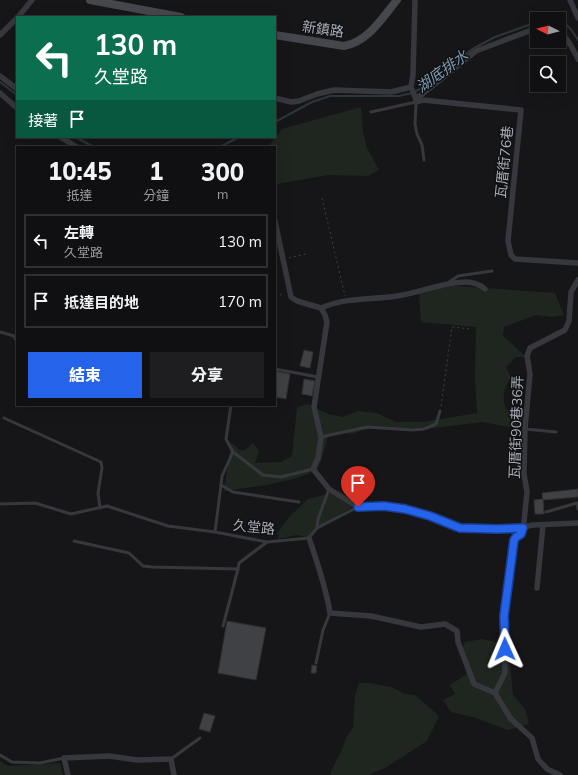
<!DOCTYPE html>
<html lang="zh-TW">
<head>
<meta charset="utf-8">
<style>
  :root { --surface:#101012; --page:#1e1e20; --text:#f1f3f6; --muted:#9c9d9f; --line:#303032; --accent:#2563eb }
  body { margin:0; font-family:Mulish,"Noto Sans TC",sans-serif; background:var(--page); color:var(--text); height:100vh; display:flex; flex-direction:column; font-size:15px; white-space:nowrap }
  * { box-sizing:border-box; margin:0 }
  p { font-size:13px; color:var(--muted) }
  .icon { flex:none; width:22px; height:22px; fill:none; stroke:currentColor; stroke-width:2; stroke-linecap:round; stroke-linejoin:round }
  .map { position:relative; flex:1; overflow:hidden }
  .panel { position:absolute; left:16px; top:146px; width:260px; height:260px; display:flex; flex-direction:column; background:var(--surface); border-radius:0px; box-shadow:0 4px 16px #0002,0 0 0 1px var(--line) }
  .panel>* { flex:none }
  .top-card { position:absolute; left:16px; top:16px; width:260px; height:122px; border-radius:0px; box-shadow:0 4px 16px #0002,0 0 0 1px var(--line); background:#0b6e4f; color:#fff; overflow:hidden }
  .needle { width:26px; rotate:276deg }
  .buttons { position:absolute; left:530px; top:12px; display:grid; gap:8px }
  .buttons a { display:grid; place-items:center; width:36px; height:36px; border-radius:0px; background:var(--surface); box-shadow:0 4px 16px #0002,0 0 0 1px var(--line); font-size:20px }
  .pin { position:absolute; display:grid; place-items:center; width:34px; height:34px; color:#fff; margin:-41px -17px; border-radius:50% 50% 50% 0; rotate:-45deg; box-shadow:0 0 4px #0007 }
  .pin .icon { rotate:45deg }
  .me { position:absolute; width:44px; margin:-22px; rotate:359deg; stroke-linejoin:round; filter:drop-shadow(0 0 3px #0008) }
  .turn { display:flex; align-items:center; gap:14px; height:84px; padding:0 12px; font-size:18px }
  .turn .icon { width:52px; height:52px; stroke-width:2.5 }
  .turn b { display:block; font-size:28px; line-height:34px }
  .then { display:flex; align-items:center; height:38px; padding:0 12px; background:#0003; gap:8px; font-size:15px }
  .eta { display:flex; justify-content:space-evenly; align-items:center; height:68px; text-align:center }
  .eta b { font-size:24px; font-weight:800; line-height:28px }
  .action { display:flex; gap:8px; margin-top:auto; padding:8px 12px }
  .action a { flex:1; height:46px; border-radius:0px; background:var(--accent); color:#fff; font-size:16px; font-weight:800; line-height:46px; text-align:center }
  .action a+a { background:var(--page); color:var(--text) }
  ul { padding:0; list-style:none }
  li { display:flex; align-items:center; gap:12px; height:54px; margin:0 8px 6px; padding:0 4px; border:2px solid var(--line); border-radius:0px }
  li div { flex:1 }
  li b { display:block; font-size:15px }
  li em { font-style:normal }
  .map>svg:first-child { display:block }
</style>
</head>
<body>
<div class="map">
<svg width="578" height="775" viewBox="0 0 578 775">
  <rect width="100%" height="100%" fill="#161618"/>
  <g fill="#1e261f">
    <polygon points="361,107 363,132 367,148 379,170 368,176 329,175 282,183 275,185 275,147 268,147 282,129"/>
    <path d="M443 285 555 293 564 315 552 317 536 315 504 327 503 336 526 357H516L506 367 511 378C503 388 502 398 506 409L524 414 520 425 508 427 483 422 410 431 373 429 363 430 353 434 343 433 328 436 322 458 317 470 297 478 267 485 224 491 230 450 226 441 233 444 239 450H245L253 443 259 451 255 463 281 462 292 456 297 407 308 404 328 414 343 417 358 411 377 413 396 422H423L477 413 475 377 476 327 421 322 419 293Z"/>
    <polygon points="339,491 351,500 356,505 317,528 309,538 297,535 278,539 279,535 277,534 289,517 308,499"/>
    <polygon points="482,639 508,645 513,695 525,709 529,724 508,730 473,717 451,712 443,700 455,694 450,685 467,674 460,653 465,642"/>
    <polygon points="359,683 370,683 391,687 405,694 415,695 439,716 427,741 385,768 368,775 331,775 331,771 340,754 347,736 353,728 355,696"/>
    <polygon points="0,761 8,766 60,763 63,775 0,775"/>
  </g>
  <g fill="none" stroke-linecap="round" stroke-linejoin="round">
    <g stroke="#2c353c" stroke-width="2">
      <path d="M545 19C563 18 569 25 578 40"/>
      <polyline points="0,82 17,95"/>
      <polyline points="275,122 312,102 330,96 399,96 412,93 426,86 442,71 474,48 495,37 537,22"/>
      <polyline points="75,137 94,147"/>
      <polyline points="220,147 239,137"/>
    </g>
  </g>
  <g fill="#404145" stroke="#303034">
    <polygon points="304,350 313,352 310,368 300,366"/>
    <polygon points="275,371 290,374 286,399 275,397"/>
    <polygon points="304,379 315,381 312,396 302,394"/>
    <polygon points="578,489 578,497 543,500 542,493"/>
    <polygon points="543,499 544,514 535,514 534,500"/>
    <polygon points="227,621 266,628 256,680 218,673"/>
    <polygon points="312,665 317,666 316,673 311,673"/>
    <polygon points="204,713 215,716 210,732 199,729"/>
  </g>
  <g fill="none" stroke-linecap="round" stroke-linejoin="round">
    <g stroke="#3d3f44" stroke-width="1" stroke-dasharray="2 3" stroke-linecap="butt">
      <polyline points="322,198 345,296"/>
      <polyline points="289,258 306,254"/>
      <polyline points="275,293 285,296"/>
      <polyline points="441,406 452,327 471,329"/>
    </g>
    <g stroke="#37383d" stroke-width="3">
      <polyline points="371,112 416,102 415,124 417,134 422,145 424,160"/>
      <polyline points="449,282 458,276 492,271"/>
      <polyline points="0,332 14,336 17,342"/>
      <polyline points="275,369 318,377"/>
      <polyline points="231,405 226,439 233,452 222,476 221,485 233,492 299,502"/>
      <polyline points="4,418 101,462 102,468 98,493 100,508"/>
      <polyline points="525,429 556,432"/>
      <polyline points="321,437 367,427 413,430 424,429 436,424 440,411"/>
      <polyline points="233,452 263,475 281,477 313,469"/>
      <polyline points="0,504 35,503 71,514 107,506 168,526 215,532 267,542 309,538 317,528 358,507 384,506 405,509 430,516 460,528 498,529 523,527"/>
      <polyline points="546,512 577,503 578,509"/>
      <polyline points="317,528 318,519 329,489"/>
      <polyline points="215,532 221,485"/>
      <polyline points="74,541 129,553 143,566 152,567 238,569 223,626"/>
      <polyline points="238,569 239,563 267,542"/>
      <polyline points="316,663 323,630 330,613"/>
      <polyline points="0,755 12,762 40,763 64,758"/>
      <polyline points="171,759 200,738"/>
    </g>
    <g stroke="#37383d" stroke-width="5.5">
      <polyline points="415,0 413,75 411,87 416,99 416,102 423,100 521,110 508,241 511,255 515,259 578,263"/>
      <polyline points="570,0 578,18"/>
      <polyline points="18,17 32,0"/>
      <polyline points="559,29 570,44 578,59"/>
      <polyline points="0,35 17,18"/>
      <polyline points="0,76 17,89"/>
      <polyline points="0,93 17,108"/>
      <polyline points="275,98 291,102 299,101 317,94 334,90 391,92 411,87"/>
      <polyline points="416,99 476,51 537,28"/>
      <polyline points="60,137 77,147"/>
      <polyline points="275,221 291,297 297,301 321,308 325,315 327,322 314,407 321,437 318,458 313,469 329,489 358,507"/>
      <path d="M321 308C346 297 371 300 397 296 420 293 442 282 466 282 474 282 479 284 485 289"/>
      <polyline points="523,527 533,525 578,523"/>
      <path d="M309 538C317 562 326 587 330 613L371 616 421 627 445 624 457 631 458 642 474 684 495 693 511 719 532 738 538 759 547 769 560 775"/>
      <polyline points="537,588 543,525"/>
      <polyline points="495,693 505,673 504,616 514,540 523,532 527,492 524,474 525,429 530,374 527,356 530,348 565,330 569,321 571,292 578,280"/>
      <polyline points="68,775 64,758 109,756 137,760 171,759 174,775"/>
    </g>
    <g stroke="#45474d" stroke-width="8">
      <polyline points="90,0 181,17"/>
      <path d="M275 35 344 46C368 42 382 18 397 0"/>
    </g>
  </g>
  <g fill="none" stroke-linecap="round" stroke-linejoin="round">
    <g stroke="#184099" stroke-width="10">
      <polyline id="route" points="358,507 384,506 405,509 430,516 460,528 498,529 523,528 521,534 516,537 514,540 504,616 505,649"/>
    </g>
    <use href="#route" stroke="#2563eb" stroke-width="7"/>
  </g>
  <g text-anchor="middle" dominant-baseline="central" stroke-width="3" stroke-linejoin="round" paint-order="stroke">
    <g font-size="14" fill="#a8adb8" stroke="#111113">
      <text transform="translate(323 29) rotate(8)">新鎮路</text>
      <text transform="translate(504 162) rotate(-84)">瓦厝街76巷</text>
      <text transform="translate(516 427) rotate(-88)">瓦厝街90巷36弄</text>
      <text transform="translate(254 527) rotate(6)">久堂路</text>
    </g>
    <g font-size="15" font-style="italic" fill="#7f9bb3" stroke="#111113">
      <text transform="translate(442 71) rotate(-36)">湖底排水</text>
    </g>
  </g>
</svg>
<div class="buttons">
<a><svg class="needle" viewBox="-14 -14 28 28"><path d="M0-13l5 13h-10z" fill="#e53935"/><path d="M0 13l5-13h-10z" fill="#9c9d9f"/></svg></a>
<a><svg class="icon" aria-label="search" viewBox="0 0 24 24"><circle cx="10" cy="10" r="6"/><path d="M15 15l6 6"/></svg></a>
</div>
<div class="pin" style="left:358px;top:507px;background:#d93025"><svg class="icon" aria-label="arrive" viewBox="0 0 24 24"><path d="M6 21V4h12l-3 4 3 4H6"/></svg></div>
<svg class="me" style="left:505px;top:649px" viewBox="-20 -20 40 40"><path d="M0-17L14 15 0 8-14 15z" fill="#2563eb" stroke="#fff" stroke-width="4"/></svg>
<div class="top-card">
<div class="turn"><svg class="icon" aria-label="left" viewBox="0 0 24 24"><path d="M17 20v-9H6M10 6l-5 5 5 5"/></svg><div><b>130 m</b>久堂路</div></div>
<div class="then">接著<svg class="icon" aria-label="arrive" viewBox="0 0 24 24"><path d="M6 21V4h12l-3 4 3 4H6"/></svg></div>
</div>
<section class="panel">
<div class="eta">
<div><b>10:45</b><p>抵達</p></div>
<div><b>1</b><p>分鐘</p></div>
<div><b>300</b><p>m</p></div>
</div>
<ul>
<li><svg class="icon" aria-label="left" viewBox="0 0 24 24"><path d="M17 20v-9H6M10 6l-5 5 5 5"/></svg><div><b>左轉</b><p>久堂路</p></div><em>130 m</em></li>
<li><svg class="icon" aria-label="arrive" viewBox="0 0 24 24"><path d="M6 21V4h12l-3 4 3 4H6"/></svg><div><b>抵達目的地</b></div><em>170 m</em></li>
</ul>
<div class="action"><a>結束</a><a>分享</a></div>
</section>
</div>
</body>
</html>
